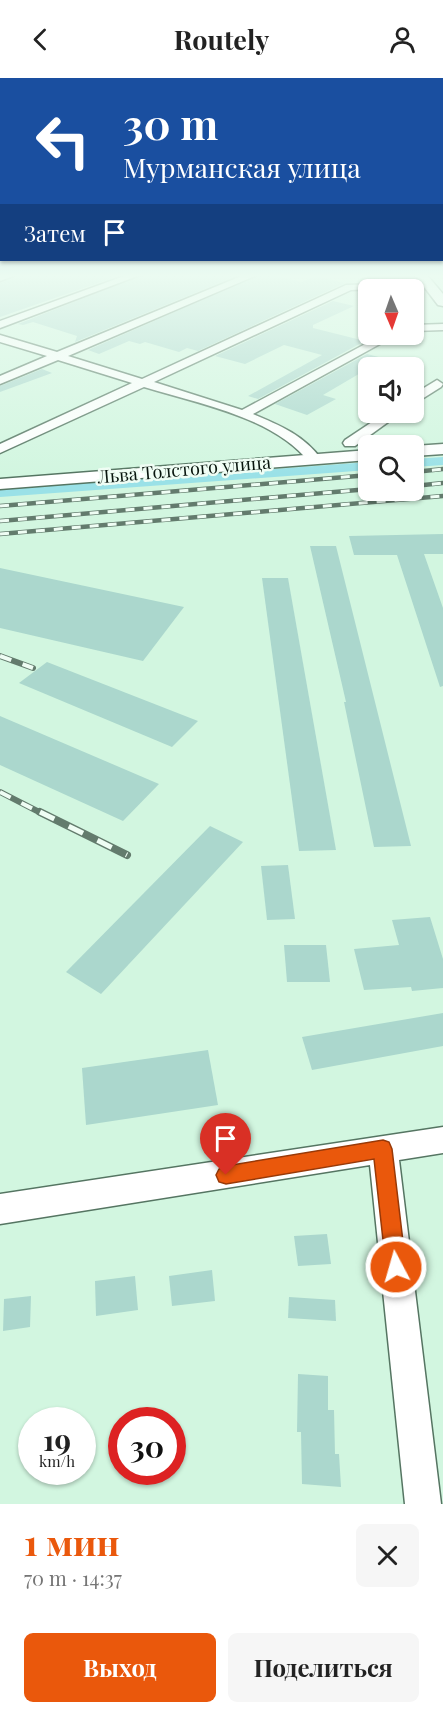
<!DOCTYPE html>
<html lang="ru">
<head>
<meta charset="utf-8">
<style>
  :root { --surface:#fff; --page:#f6f6f6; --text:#222; --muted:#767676; --accent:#ea580c }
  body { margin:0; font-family:"Playfair Display",serif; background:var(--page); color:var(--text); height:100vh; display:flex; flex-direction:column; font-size:22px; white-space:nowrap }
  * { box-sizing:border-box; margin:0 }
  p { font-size:20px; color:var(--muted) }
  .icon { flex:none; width:33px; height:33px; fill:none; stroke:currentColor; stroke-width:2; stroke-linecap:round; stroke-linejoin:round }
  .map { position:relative; height:1426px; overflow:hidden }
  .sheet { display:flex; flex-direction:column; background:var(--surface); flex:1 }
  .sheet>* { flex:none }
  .top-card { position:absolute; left:0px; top:0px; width:444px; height:183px; box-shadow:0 2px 4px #0004; background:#1a4fa0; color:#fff; overflow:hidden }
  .needle { width:39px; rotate:178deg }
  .tools { position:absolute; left:358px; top:201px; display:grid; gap:12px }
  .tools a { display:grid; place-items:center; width:66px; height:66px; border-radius:9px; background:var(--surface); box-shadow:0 2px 4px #0004; font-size:30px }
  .speed { position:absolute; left:18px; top:1329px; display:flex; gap:12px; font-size:30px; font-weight:700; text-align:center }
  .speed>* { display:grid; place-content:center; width:78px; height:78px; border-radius:50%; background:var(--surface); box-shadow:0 2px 4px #0004; line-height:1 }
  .speed small { font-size:15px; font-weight:400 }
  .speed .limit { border:9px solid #d22; background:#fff; color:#111 }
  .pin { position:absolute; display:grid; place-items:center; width:51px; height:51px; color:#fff; margin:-62px -26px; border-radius:50% 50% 50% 0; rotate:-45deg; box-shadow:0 0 6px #0007 }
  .pin .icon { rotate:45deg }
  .me { position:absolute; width:66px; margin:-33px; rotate:354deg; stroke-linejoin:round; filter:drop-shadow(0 0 4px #0008) }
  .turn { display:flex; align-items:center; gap:21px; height:126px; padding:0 24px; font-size:27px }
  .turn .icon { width:78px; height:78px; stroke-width:2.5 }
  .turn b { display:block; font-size:42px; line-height:51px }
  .then { display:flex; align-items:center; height:57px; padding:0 24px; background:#0003; gap:12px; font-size:22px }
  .round { display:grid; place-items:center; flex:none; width:63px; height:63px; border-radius:9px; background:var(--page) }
  .head { display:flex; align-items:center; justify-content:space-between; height:102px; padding:0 24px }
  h1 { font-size:36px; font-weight:700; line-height:45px; color:var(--accent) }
  .primary-button { display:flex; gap:12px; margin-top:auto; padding:12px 24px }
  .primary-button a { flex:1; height:69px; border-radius:9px; background:var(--accent); color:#fff; font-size:24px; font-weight:700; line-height:69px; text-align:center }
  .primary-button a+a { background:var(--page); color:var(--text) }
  header { display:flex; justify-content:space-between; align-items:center; height:78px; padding:0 24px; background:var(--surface); font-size:27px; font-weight:700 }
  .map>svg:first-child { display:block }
</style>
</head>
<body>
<header><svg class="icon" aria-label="back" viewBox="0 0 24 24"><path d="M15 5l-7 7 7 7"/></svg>Routely<svg class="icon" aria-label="person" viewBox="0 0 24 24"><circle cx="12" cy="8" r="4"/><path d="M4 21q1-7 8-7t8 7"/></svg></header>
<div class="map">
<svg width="443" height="1426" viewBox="0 0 443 1426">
  <rect width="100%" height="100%" fill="#d2f6e0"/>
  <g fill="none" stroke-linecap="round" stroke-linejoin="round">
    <g fill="#9ae1e7" fill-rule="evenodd">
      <polygon points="443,379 443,387 414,389 414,381"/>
      <polygon points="369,384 369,392 0,419 0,411"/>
    </g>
  </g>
  <g fill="#abd7cd">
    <polygon points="23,197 121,197 0,239 0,205"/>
    <polygon points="142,197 239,197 75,264 77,258 33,244 23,247 18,246"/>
    <polygon points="259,197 271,197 302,204 315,198 345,205 198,273 187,270 179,274 145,264 140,266 129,263 99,276 88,272"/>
    <polygon points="333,223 354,228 313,247 313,250 365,263 258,321 248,318 322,277 284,267 245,286 215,278"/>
    <polygon points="367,276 402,285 402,290 369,290 323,317 336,321 307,337 275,326"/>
    <polygon points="42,291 52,295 0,314 0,308"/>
    <polygon points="443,456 443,476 424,476 443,530 443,608 440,609 397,477 354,477 349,458"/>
    <polygon points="310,468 336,468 411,768 374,769 344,624 346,624"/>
    <polygon points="0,490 184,529 143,583 0,550"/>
    <polygon points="262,500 288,500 336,772 299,773"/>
    <polygon points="47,584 198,643 172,669 19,605"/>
    <polygon points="0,638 159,706 123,743 0,687"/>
    <polygon points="210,748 243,764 101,916 66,894"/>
    <polygon points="288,787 295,841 267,842 261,788"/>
    <polygon points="430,839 443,881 443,910 412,913 411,909 364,912 354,871 399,867 392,842"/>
    <polygon points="284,867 326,867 330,904 287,904"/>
    <polygon points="443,935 443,968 312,992 302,959"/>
    <polygon points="208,972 218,1027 86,1047 82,990"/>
    <polygon points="327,1156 331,1186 298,1188 294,1158"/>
    <polygon points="212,1192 215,1223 172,1228 169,1198"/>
    <polygon points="135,1198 138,1232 96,1238 95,1203"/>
    <polygon points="31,1218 30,1249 3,1253 4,1221"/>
    <polygon points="289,1219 335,1222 336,1243 288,1240"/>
    <polygon points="298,1296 328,1298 328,1332 334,1332 335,1376 339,1376 341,1409 302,1406 301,1354 297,1354"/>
  </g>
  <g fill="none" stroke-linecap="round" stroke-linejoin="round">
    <g stroke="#557562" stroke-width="3">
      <g id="minor">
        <polygon points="0,197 16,197 0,203"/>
        <polygon points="127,197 140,197 0,250 0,243"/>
        <path d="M244 197H257L68 278 142 301 346 207 432 204V208L429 209 351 212 154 304 242 332 384 256H398L253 336C279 347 304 357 321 381L319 384H309C274 339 196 325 144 309L0 375V366L132 305 58 282 0 306V298L47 278 0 264V257L57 274Z"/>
        <polygon points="443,246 443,252 414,253 414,247"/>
        <polygon points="437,302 443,306 441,309 414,326 414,316"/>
        <polygon points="387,334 402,334 355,368 345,368 343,365 345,362"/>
        <polygon points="443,1049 443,1075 399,1082 441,1426 405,1426 370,1087 0,1146 0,1116"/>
      </g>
    </g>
    <g stroke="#557562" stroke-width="3">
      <g id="major">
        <polygon points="415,197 427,197 443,216 443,228 438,227"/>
        <polygon points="443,366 443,376 414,378 414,368"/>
        <polygon points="369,372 369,382 0,411 0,401"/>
      </g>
    </g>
    <use href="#minor" fill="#fff" fill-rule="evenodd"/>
    <use href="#major" fill="#fff" fill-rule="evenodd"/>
    <g stroke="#637b6d" stroke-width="4.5">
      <g id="rail-far2">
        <polyline points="414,394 443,391"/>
        <polyline points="414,408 443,405"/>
        <polyline points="0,428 369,397"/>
        <polyline points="0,443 369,411"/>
        <polyline points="0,456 443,418"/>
      </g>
    </g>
    <g stroke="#637b6d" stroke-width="6">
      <g id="rail-far1">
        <polyline points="0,578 33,590"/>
        <polyline points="0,714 43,736"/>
      </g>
    </g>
    <g stroke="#637b6d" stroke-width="8">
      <polyline id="rail" points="40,734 127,777"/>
    </g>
    <use href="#rail-far2" stroke="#effdf4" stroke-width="3" stroke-dasharray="9" stroke-linecap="butt"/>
    <use href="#rail-far1" stroke="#effdf4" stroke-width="4" stroke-dasharray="12" stroke-linecap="butt"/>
    <use href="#rail" stroke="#effdf4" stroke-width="5" stroke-dasharray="16" stroke-linecap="butt"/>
  </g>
  <linearGradient id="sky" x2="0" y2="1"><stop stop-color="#89c6e8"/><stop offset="0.5" stop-color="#ebfbf1"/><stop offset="1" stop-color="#ebfbf1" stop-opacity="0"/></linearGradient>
  <rect width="443" height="396" fill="url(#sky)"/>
  <polygon fill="#ea580c" stroke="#983908" stroke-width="1.5" points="383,1062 389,1064 392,1071 406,1189 403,1196 396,1199 389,1196 386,1189 374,1081 226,1106 219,1104 216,1097 219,1091 226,1088"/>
  <g text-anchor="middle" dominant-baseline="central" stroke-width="5" stroke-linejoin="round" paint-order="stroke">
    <g font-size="18" fill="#08150e" stroke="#effdf4">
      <text transform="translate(184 391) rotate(-5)">Льва Толстого улица</text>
    </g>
  </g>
</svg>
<div class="tools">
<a><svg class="needle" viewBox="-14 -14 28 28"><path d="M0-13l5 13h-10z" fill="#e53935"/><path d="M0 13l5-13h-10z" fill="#767676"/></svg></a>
<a><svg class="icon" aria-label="sound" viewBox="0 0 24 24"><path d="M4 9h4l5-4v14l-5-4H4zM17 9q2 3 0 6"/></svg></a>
<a><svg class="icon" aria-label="search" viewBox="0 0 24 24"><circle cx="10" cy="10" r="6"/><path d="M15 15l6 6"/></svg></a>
</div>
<div class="speed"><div>19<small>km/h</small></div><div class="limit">30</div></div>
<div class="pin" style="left:226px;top:1097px;background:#d93025"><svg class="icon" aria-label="arrive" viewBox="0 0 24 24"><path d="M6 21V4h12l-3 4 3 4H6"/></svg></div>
<svg class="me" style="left:396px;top:1189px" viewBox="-20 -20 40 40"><circle r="17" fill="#ea580c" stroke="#fff" stroke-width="3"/><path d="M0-11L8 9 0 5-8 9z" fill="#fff"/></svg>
<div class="top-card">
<div class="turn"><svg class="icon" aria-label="left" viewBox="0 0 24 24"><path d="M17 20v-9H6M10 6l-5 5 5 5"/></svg><div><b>30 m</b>Мурманская улица</div></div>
<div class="then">Затем<svg class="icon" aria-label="arrive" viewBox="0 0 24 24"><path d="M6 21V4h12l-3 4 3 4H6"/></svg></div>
</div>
</div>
<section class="sheet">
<div class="head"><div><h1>1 мин</h1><p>70 m · 14:37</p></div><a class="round"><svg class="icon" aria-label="close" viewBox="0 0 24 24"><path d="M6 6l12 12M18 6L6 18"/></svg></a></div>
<div class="primary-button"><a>Выход</a><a>Поделиться</a></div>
</section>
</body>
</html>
